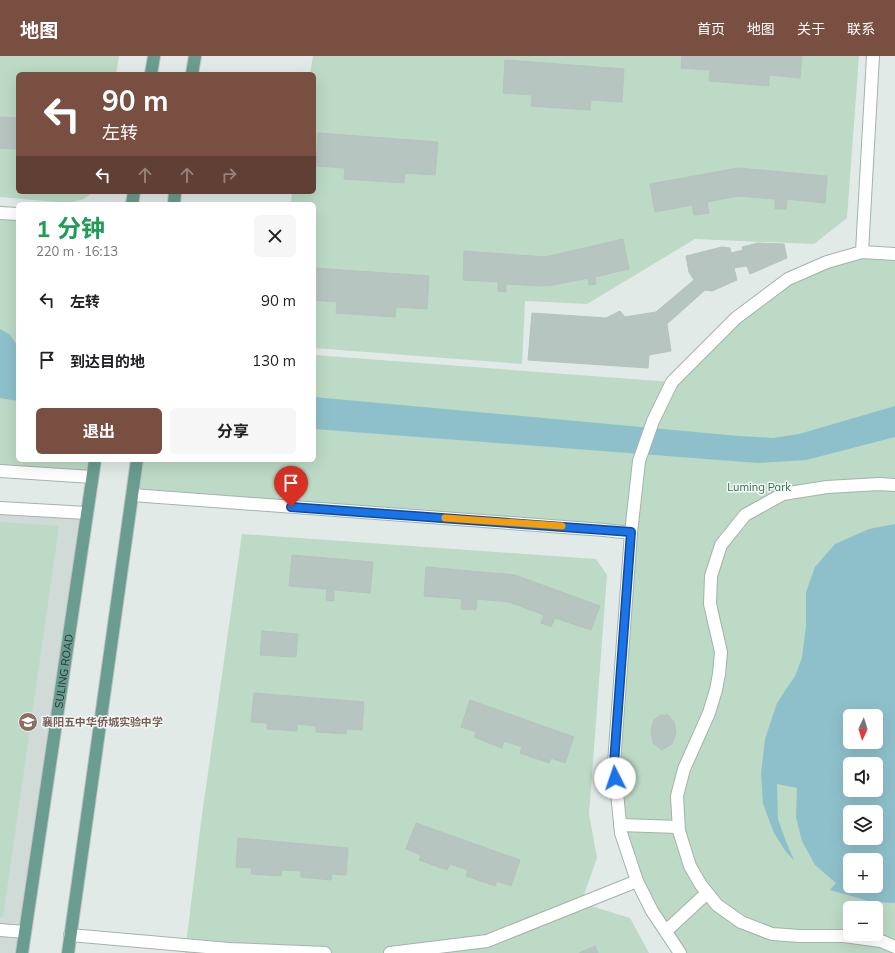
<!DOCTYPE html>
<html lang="zh">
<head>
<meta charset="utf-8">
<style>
  :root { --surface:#fff; --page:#f6f6f6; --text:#202124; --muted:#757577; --accent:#794f41 }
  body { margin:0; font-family:Mulish,"Noto Sans SC",sans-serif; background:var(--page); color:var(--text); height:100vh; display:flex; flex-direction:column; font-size:15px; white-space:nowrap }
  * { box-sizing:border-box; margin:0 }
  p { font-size:13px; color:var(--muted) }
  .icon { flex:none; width:22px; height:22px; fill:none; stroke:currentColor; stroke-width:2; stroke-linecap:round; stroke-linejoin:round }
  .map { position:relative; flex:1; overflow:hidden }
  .drawer { position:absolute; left:16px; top:146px; width:300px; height:260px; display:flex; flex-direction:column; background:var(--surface); border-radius:6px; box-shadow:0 4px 16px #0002 }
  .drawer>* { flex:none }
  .guide { position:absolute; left:16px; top:16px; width:300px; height:122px; border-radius:6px; box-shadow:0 4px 16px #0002; background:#794f41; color:#fff; overflow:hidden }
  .needle { width:26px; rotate:184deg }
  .controls { position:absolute; left:843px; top:653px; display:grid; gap:8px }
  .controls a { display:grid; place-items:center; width:40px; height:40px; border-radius:6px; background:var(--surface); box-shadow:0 4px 16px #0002; font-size:20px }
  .pin { position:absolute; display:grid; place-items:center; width:34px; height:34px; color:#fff; margin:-41px -17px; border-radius:50% 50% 50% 0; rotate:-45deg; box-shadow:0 0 4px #0007 }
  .pin .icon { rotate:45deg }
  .me { position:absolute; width:44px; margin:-22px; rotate:356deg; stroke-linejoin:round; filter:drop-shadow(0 0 3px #0008) }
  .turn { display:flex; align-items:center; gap:14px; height:84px; padding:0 20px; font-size:18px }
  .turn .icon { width:52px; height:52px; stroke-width:2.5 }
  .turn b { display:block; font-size:28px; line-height:34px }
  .lanes { display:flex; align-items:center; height:38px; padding:0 20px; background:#0003; justify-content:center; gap:20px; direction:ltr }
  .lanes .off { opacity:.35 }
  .round { display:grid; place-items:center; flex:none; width:42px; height:42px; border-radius:6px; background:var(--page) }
  .overview { display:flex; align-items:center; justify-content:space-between; height:68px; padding:0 20px }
  h1 { font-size:24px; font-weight:700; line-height:30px; color:#1e9e55 }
  .action { display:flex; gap:8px; margin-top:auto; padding:8px 20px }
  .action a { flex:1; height:46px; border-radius:6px; background:var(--accent); color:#fff; font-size:16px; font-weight:700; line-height:46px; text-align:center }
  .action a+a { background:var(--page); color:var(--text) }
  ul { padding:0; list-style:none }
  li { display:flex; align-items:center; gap:12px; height:60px; padding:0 20px }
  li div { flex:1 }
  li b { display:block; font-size:15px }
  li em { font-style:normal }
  header { display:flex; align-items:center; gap:24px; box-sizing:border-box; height:56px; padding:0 20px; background:var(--accent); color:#fff }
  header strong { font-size:19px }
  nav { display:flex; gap:22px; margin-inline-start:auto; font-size:14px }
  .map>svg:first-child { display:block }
</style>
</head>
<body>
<header>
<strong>地图</strong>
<nav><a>首页</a><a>地图</a><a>关于</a><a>联系</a></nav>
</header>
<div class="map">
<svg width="895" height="897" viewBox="0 0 895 897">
  <rect width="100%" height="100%" fill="#e1eae7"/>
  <polygon fill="#d0dad6" points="0,452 87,457 22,897 0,897"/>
  <g fill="#bcdac5" fill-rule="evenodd">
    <polygon points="0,0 119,0 116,18 18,18 18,136 93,136 84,143 69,147 0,141"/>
    <polygon points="313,0 859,0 847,162 814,188 695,183 587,248 525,245 522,308 314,292 314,148 291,148 292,136 314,136 314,18 310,18"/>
    <polygon points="0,157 18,158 18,404 95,404 92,421 0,415"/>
    <path d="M895 198V897H680L652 855 621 777 614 707 630 477 132 439 137 404H314V299L672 326 788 223 827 206ZM850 660H876V686H850ZM850 708H876V734H850ZM850 756H876V782H850ZM850 804H876V830H850ZM850 852H876V878H850Z"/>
    <polygon points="0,466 59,470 3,861 0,861"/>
    <polygon points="242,478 596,503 607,519 589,758 597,802 581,847 630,862 649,897 185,897 201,766"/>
  </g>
  <g fill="#8ec0cb" fill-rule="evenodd">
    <polygon points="0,273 10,279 18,290 18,345 0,342"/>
    <polygon points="314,341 739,380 773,382 799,378 895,350 895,381 806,404 758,407 314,373"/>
    <path d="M895 468V847L872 846 830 834 836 827 815 809 802 785 796 761 797 732 777 728 778 763 785 783 794 804 786 796 774 777 763 748 761 718 765 683 777 647 795 620 802 602 806 570V536L815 511 835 488 869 473ZM850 660H876V686H850ZM850 708H876V734H850ZM850 756H876V782H850ZM850 804H876V830H850Z"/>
  </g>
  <g fill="#b7c5c0" stroke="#b5c3be">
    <polygon points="682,0 802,0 800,22 769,19 769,30 709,25 710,14 681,12"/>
    <polygon points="505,4 624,13 622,46 591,44 590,54 531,50 532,39 503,37"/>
    <polygon points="0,61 18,62 18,93 0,92"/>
    <polygon points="318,77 438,86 435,119 405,117 404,127 344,123 345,112 316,110"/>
    <polygon points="738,112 827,120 825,147 787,143 786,153 775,153 775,143 738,140 707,146 709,157 694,159 692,149 655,156 650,128"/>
    <polygon points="623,183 629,213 595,221 596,228 589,229 588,222 553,229 541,230 506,228 506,236 498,235 498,226 463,224 464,195 545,201"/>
    <polygon points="758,187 784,188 787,202 750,218 747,210 734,212 737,224 712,235 705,234 667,268 671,295 649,299 648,312 528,304 532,257 606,262 620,255 625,261 656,256 694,224 689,216 686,200 722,191 730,192 731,197 743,194 742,191"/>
    <polygon points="314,212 429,220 427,253 396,251 395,261 336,257 337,246 314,244"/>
    <polygon points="292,499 373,506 370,537 334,534 334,545 326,544 327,533 289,530"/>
    <polygon points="426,511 515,519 600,550 591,574 555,562 551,571 541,567 544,559 509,546 477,543 476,554 461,553 462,543 424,540"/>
    <polygon points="262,575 298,578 296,601 260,599"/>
    <polygon points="254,637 364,646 362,674 347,673 346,678 316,676 316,670 297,668 297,675 267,673 267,667 251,666"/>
    <polygon points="470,644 574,681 565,707 551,702 549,707 520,697 522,691 504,685 502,692 474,681 476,676 461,671"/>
    <polygon points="661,659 668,659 674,666 676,677 672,688 662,694 653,687 651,674 654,664"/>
    <polygon points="416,767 520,804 511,830 497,825 495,830 466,820 468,814 450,808 447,814 419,804 421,799 406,793"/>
    <polygon points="238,782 348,792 346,819 332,818 331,824 301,821 301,815 282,814 281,820 251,818 252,812 236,811"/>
    <polygon points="595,890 598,897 579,897"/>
  </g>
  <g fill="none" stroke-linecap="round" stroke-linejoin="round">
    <g stroke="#a4b2ae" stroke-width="14">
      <g id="minor">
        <polyline points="0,157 18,158"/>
        <polyline points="862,196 873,0"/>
        <polyline points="0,415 92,421"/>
        <polyline points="895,429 879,428 827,431 783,438 745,459 721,489 711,520 710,548 721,596 719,618 716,634 709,657 684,713 677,740 679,775 690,810 701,829 717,849 741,866 772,878 800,880 844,880 881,885 895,891"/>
        <polyline points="132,439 604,474 631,477 614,707 621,777 637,825 652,855 680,897"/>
        <polyline points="0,452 87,457"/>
        <polyline points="631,477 639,405 653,365 672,326 736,262 788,223 827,206 862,196 895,198"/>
        <polyline points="620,769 678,771"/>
        <polyline points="0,874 25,876"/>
        <polyline points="666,875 707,837"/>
        <polyline points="70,879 229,893 325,897"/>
        <polyline points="390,897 487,885 637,825"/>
      </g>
    </g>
    <g stroke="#bdc4c2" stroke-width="14">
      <g id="major">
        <polyline points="151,18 154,0"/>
        <polyline points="192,18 195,0"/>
        <polyline points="132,148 134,136"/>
        <polyline points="174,148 175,136"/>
        <path id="s1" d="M22 897 95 404"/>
        <polyline points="68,897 137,404"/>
      </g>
    </g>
    <use href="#minor" stroke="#fff" stroke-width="12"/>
    <use href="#major" stroke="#6a9c90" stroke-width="12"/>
  </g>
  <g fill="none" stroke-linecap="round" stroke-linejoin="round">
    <g stroke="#114b97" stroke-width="10">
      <polyline id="route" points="291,451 604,474 631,476 614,707 615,722"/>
    </g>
    <use href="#route" stroke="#1a73e8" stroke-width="7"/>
    <polyline stroke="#f59e0b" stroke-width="7" points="445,462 562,470"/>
  </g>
  <defs>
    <g id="school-disc" transform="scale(1)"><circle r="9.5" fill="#8d6e63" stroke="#f2f7f5"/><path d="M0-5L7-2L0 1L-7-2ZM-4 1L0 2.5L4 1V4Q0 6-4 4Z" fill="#fff"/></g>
  </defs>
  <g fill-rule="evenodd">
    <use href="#school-disc" x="28" y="666"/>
  </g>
  <g text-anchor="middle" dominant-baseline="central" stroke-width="3" stroke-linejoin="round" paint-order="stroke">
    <g font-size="11" fill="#316d49" stroke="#f2f7f5">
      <text x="759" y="431">Luming Park</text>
    </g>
    <g font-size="11" fill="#233a34" stroke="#f2f7f5">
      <text stroke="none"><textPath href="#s1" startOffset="285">SULING ROAD</textPath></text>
    </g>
    <g font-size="11" font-weight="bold" fill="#785e54" stroke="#f2f7f5" text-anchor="start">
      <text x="42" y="666">襄阳五中华侨城实验中学</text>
    </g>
  </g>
</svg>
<div class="controls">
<a><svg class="needle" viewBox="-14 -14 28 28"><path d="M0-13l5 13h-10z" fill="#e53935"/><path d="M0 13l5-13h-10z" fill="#757577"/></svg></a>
<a><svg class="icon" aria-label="sound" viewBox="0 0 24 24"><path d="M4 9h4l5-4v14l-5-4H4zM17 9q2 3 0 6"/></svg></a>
<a><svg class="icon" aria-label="layers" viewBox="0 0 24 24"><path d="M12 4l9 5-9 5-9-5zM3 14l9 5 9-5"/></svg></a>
<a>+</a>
<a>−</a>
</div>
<div class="pin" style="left:291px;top:451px;background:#d93025"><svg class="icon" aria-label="arrive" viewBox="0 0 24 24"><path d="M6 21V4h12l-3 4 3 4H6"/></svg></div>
<svg class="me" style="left:615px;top:722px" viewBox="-20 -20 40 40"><circle r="19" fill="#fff"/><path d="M0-13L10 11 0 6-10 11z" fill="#1a73e8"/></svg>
<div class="guide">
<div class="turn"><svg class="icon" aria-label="left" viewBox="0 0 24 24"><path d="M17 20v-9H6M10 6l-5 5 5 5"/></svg><div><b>90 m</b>左转</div></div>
<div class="lanes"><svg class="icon" aria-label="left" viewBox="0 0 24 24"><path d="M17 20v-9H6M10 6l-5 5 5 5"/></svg><svg class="icon off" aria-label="ahead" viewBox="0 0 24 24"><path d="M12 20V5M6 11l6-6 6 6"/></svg><svg class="icon off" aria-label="ahead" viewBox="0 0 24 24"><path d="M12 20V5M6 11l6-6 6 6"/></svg><svg class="icon off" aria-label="right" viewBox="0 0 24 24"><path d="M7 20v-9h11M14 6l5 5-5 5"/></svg></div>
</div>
<section class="drawer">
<div class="overview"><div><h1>1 分钟</h1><p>220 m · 16:13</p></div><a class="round"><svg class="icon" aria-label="close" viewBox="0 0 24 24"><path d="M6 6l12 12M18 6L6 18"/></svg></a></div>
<ul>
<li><svg class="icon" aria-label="left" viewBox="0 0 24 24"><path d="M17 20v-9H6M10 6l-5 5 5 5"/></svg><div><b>左转</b></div><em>90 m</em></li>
<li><svg class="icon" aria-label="arrive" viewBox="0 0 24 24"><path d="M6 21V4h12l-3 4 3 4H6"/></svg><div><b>到达目的地</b></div><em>130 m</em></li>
</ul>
<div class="action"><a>退出</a><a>分享</a></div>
</section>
</div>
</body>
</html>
